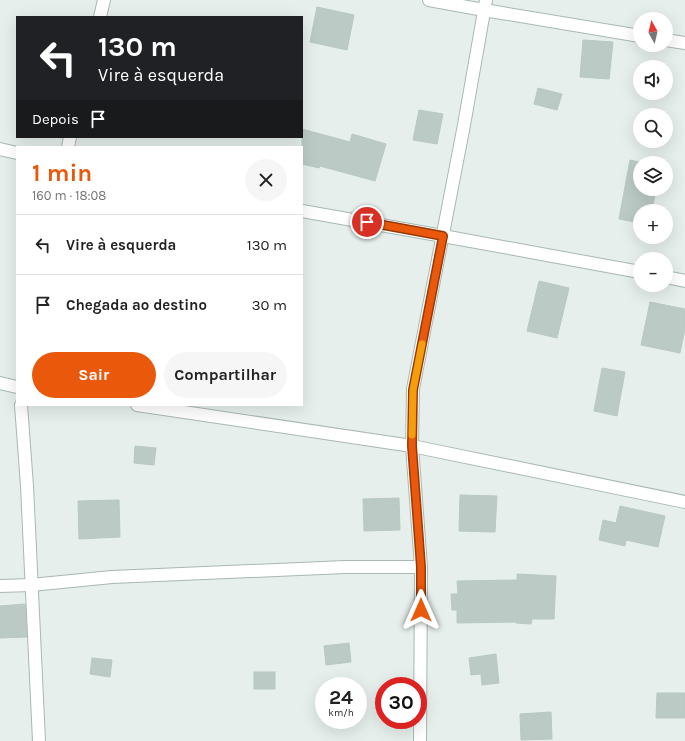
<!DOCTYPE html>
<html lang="pt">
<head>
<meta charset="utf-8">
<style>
  :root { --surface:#fff; --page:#f6f6f6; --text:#222; --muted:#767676; --line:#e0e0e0; --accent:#ea580c }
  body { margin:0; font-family:Karla,sans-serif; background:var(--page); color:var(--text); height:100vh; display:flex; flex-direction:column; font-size:15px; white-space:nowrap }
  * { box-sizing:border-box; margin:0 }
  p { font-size:13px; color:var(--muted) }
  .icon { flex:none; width:22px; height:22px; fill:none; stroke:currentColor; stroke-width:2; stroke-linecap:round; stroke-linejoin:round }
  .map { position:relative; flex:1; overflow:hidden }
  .drawer { position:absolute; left:16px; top:146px; width:287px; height:260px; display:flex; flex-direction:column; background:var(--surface); border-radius:0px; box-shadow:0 4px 16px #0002 }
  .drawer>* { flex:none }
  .guide { position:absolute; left:16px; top:16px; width:287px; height:122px; border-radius:0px; box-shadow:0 4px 16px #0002; background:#202124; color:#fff; overflow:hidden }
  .needle { width:26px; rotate:352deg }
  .controls { position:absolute; left:633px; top:12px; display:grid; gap:8px }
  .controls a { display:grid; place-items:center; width:40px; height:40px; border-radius:50%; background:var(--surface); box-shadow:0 4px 16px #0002; font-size:20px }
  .speed { position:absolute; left:315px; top:677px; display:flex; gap:8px; font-size:20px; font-weight:700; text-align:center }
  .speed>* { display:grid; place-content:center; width:52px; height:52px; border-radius:50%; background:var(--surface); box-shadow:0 4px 16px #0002; line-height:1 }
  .speed small { font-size:10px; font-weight:400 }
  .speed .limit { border:6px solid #d22; background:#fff; color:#111 }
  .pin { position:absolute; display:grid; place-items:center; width:34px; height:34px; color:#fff; margin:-17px; border:2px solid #fff; border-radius:50%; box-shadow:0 1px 4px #0007 }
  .me { position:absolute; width:44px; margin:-22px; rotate:0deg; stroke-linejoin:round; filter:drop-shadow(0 0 3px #0008) }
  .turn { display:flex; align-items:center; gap:14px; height:84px; padding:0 16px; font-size:18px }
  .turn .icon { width:52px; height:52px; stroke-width:2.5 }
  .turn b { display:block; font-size:28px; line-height:34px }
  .then { display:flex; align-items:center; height:38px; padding:0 16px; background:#0003; gap:8px; font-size:15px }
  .round { display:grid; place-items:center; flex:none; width:42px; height:42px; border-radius:21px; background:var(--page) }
  .head { display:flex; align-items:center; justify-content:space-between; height:68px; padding:0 16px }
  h1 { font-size:24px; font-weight:700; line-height:30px; color:var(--accent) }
  .button { display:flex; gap:8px; margin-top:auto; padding:8px 16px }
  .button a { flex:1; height:46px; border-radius:24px; background:var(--accent); color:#fff; font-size:16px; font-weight:700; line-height:46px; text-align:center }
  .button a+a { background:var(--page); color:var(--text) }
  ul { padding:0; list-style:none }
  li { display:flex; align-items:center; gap:12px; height:60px; padding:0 16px; border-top:1px solid var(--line) }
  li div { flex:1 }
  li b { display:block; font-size:15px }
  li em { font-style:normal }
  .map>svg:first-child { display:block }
</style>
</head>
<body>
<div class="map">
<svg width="685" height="741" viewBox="0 0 685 741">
  <rect width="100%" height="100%" fill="#e6efeb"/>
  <g fill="#bbcac4" stroke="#b8c9c2">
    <polygon points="317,7 354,15 347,50 310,42"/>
    <polygon points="583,40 613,42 609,79 580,77"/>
    <polygon points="538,88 562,94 557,110 534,104"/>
    <polygon points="419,110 443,114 437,144 413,140"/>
    <polygon points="302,129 350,142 352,134 386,144 375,181 320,166 319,168 302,164"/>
    <polygon points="630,160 643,163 640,163 640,189 656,189 652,211 640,211 640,223 619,219"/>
    <polygon points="539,281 569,288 557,338 527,331"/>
    <polygon points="650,302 685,309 685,329 680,353 641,345"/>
    <polygon points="602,368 625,372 617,416 594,411"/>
    <polygon points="135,446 156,448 154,465 134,463"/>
    <polygon points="460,495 497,496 495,532 459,531"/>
    <polygon points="399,498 400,530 364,531 363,499"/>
    <polygon points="119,500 120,537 79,539 78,501"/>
    <polygon points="620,506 665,516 658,547 626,540 625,546 599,540 603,520 616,523"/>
    <polygon points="517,574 556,576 554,619 532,619 531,624 516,623 516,622 457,623 457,610 452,610 451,594 458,594 457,581 517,580"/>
    <polygon points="25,604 27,637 0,638 0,606"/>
    <polygon points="349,643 351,662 326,665 324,646"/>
    <polygon points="496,654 499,683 482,685 481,674 471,675 469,658"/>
    <polygon points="92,658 112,660 110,677 90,674"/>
    <rect x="254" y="672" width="21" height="17"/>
    <polygon points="657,693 685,693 685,718 656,718"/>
    <polygon points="551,712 552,739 521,740 520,714"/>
  </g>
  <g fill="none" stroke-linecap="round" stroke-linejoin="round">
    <g stroke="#a8b8b2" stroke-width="14">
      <g id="minor">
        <polyline points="429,0 484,10 640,36"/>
        <polyline points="100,17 104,0"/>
        <polyline points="666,40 685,43"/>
        <polyline points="68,147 70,137"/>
        <polyline points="0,149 17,153"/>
        <polyline points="302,211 443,236 640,272"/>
        <polyline points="666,277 685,281"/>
        <polyline points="0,383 17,387"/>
        <polyline points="21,405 27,486 39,741"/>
        <polyline points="137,405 412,446 685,502"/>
        <polyline points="0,586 31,585 112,577 345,567 421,567"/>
        <polyline points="420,741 421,567 412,446 413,389 464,125 486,0"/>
      </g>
    </g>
    <use href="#minor" stroke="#fff" stroke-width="12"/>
  </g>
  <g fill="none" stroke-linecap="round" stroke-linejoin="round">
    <g stroke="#983908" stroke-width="10">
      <polyline id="route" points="367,222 443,236 413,390 412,446 421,567 421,610"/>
    </g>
    <use href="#route" stroke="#ea580c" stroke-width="7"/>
    <polyline stroke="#f59e0b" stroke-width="7" points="412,435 413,390 422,344"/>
  </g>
</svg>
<div class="controls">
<a><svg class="needle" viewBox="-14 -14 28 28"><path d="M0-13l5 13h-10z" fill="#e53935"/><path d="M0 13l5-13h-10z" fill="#767676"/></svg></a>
<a><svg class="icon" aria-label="sound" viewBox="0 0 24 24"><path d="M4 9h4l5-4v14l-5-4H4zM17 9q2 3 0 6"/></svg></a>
<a><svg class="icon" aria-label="search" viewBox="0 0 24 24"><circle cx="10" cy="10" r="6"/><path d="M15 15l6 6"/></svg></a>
<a><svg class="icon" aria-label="layers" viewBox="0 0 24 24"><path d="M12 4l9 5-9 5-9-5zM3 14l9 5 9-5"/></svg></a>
<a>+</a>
<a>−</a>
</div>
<div class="speed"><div>24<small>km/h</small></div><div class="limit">30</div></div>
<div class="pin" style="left:367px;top:222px;background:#d93025"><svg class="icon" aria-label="arrive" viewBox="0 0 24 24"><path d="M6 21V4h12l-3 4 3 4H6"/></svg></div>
<svg class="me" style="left:421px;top:610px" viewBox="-20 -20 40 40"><path d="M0-17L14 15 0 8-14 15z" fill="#ea580c" stroke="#fff" stroke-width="4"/></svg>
<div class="guide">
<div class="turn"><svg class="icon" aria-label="left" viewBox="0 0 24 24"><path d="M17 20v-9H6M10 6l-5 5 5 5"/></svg><div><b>130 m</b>Vire à esquerda</div></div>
<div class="then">Depois<svg class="icon" aria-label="arrive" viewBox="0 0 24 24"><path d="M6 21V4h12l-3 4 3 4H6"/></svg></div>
</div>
<section class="drawer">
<div class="head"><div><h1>1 min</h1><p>160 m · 18:08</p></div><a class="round"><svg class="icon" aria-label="close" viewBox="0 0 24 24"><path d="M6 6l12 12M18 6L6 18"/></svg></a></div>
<ul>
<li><svg class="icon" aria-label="left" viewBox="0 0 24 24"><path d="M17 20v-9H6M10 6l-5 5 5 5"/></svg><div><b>Vire à esquerda</b></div><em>130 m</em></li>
<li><svg class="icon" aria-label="arrive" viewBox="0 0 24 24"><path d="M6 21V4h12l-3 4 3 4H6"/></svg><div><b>Chegada ao destino</b></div><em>30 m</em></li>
</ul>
<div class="button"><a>Sair</a><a>Compartilhar</a></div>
</section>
</div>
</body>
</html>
